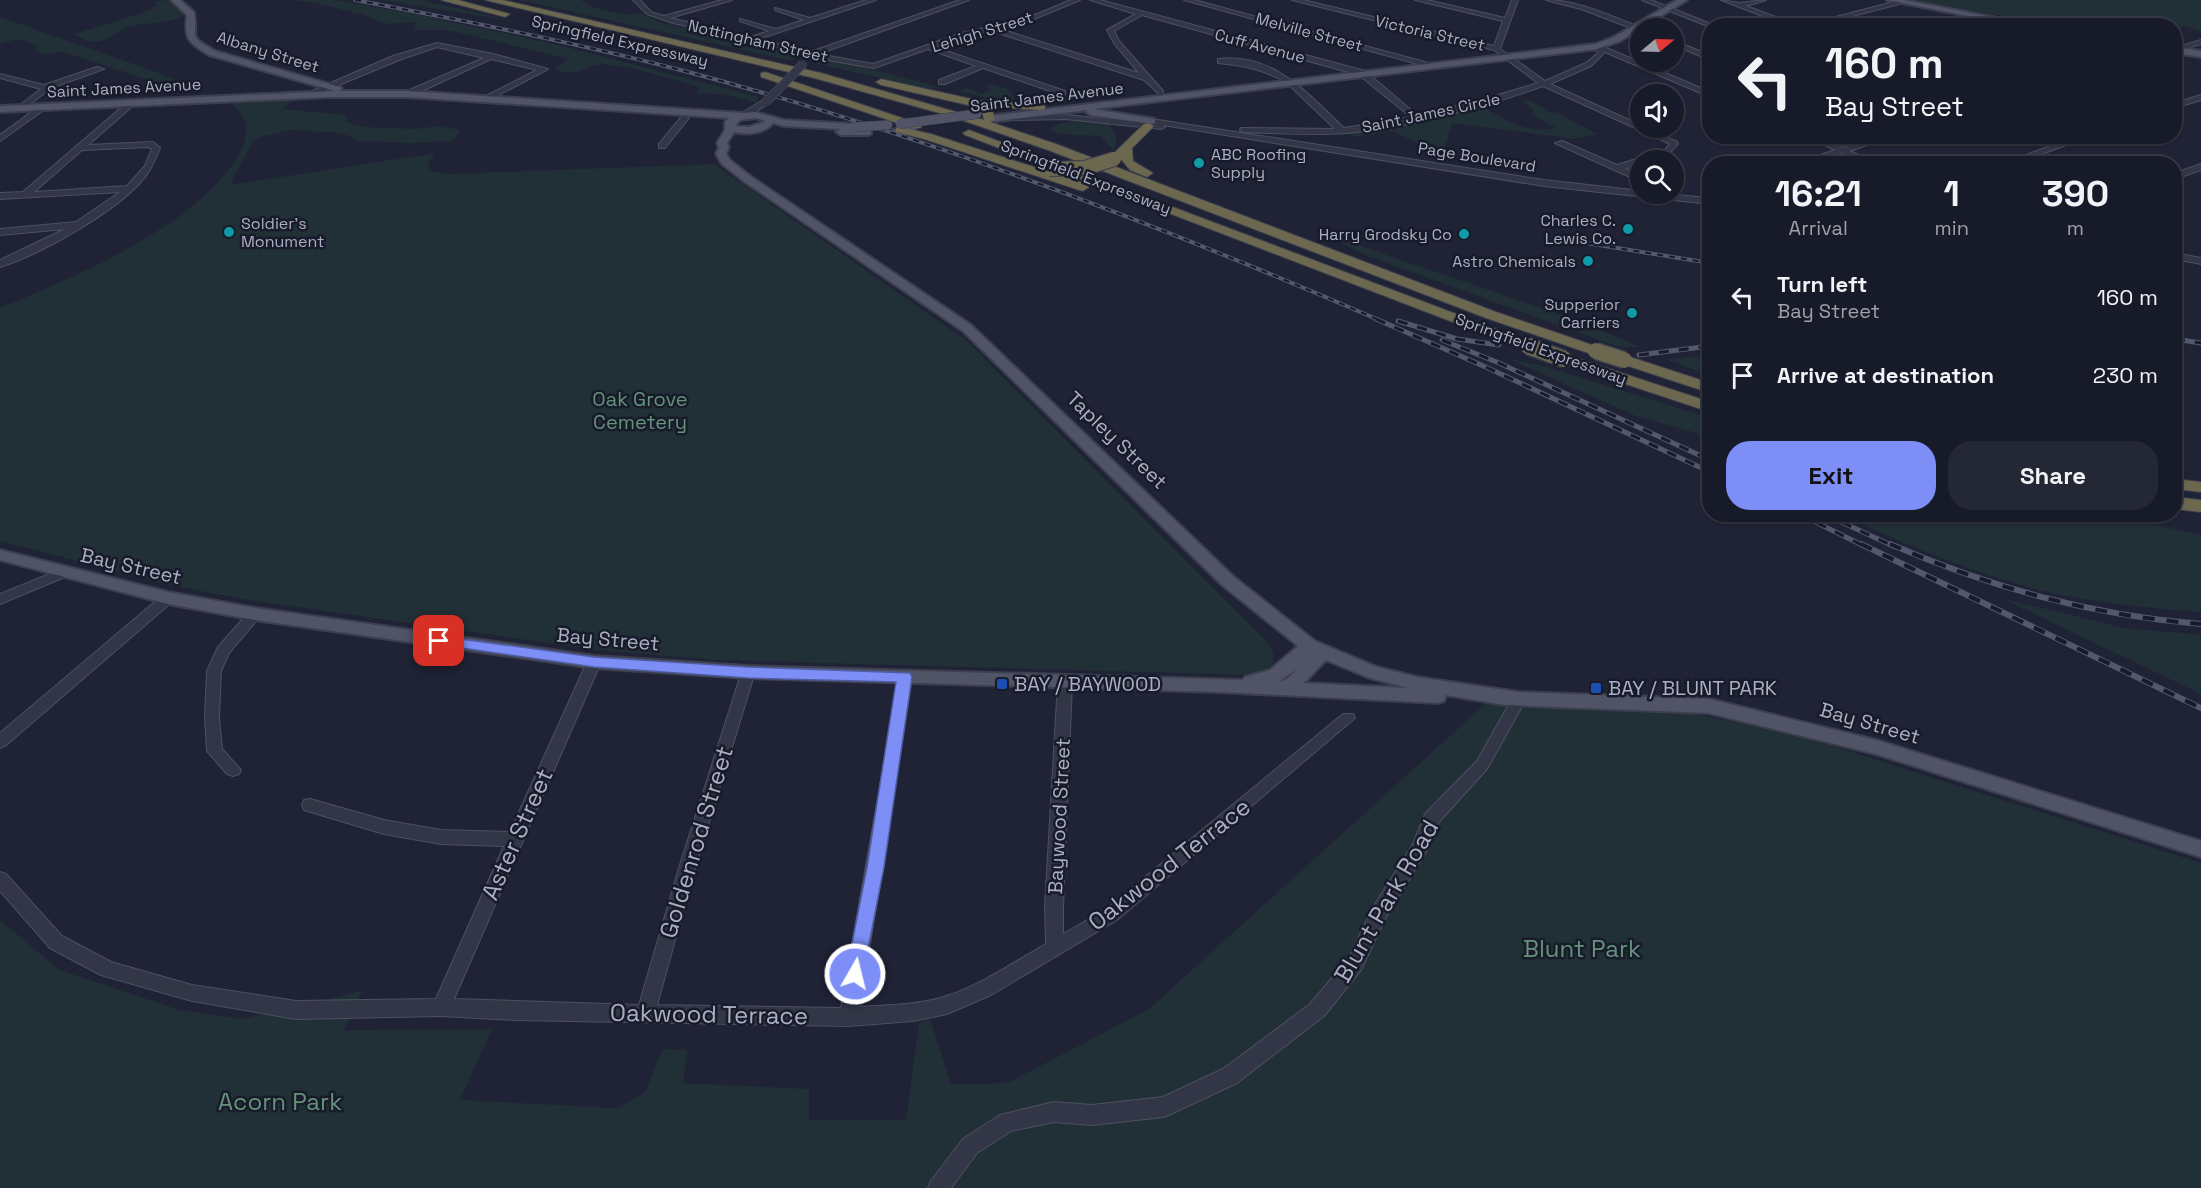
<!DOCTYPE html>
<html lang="en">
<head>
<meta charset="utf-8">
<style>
  :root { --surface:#171a28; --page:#242734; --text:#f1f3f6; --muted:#9ea1a8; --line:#363845; --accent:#7d8ff7 }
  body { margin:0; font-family:"Space Grotesk",sans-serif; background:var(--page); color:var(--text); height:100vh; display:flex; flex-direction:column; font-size:22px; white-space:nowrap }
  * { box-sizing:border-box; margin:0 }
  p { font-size:20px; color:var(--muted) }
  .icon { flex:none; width:33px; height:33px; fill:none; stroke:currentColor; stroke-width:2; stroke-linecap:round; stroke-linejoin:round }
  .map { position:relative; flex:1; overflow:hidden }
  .side { position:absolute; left:1702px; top:156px; width:480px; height:366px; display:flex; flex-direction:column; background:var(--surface); border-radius:24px; box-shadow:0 2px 4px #0004,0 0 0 2px var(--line) }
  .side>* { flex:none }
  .hud { position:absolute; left:1702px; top:18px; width:480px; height:126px; border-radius:24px; box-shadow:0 2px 4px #0004,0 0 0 2px var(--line); background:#171a28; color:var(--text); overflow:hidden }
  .needle { width:39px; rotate:71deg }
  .buttons { position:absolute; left:1630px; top:18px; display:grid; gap:12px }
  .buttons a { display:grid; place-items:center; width:54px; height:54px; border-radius:50%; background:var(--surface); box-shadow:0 2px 4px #0004,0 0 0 2px var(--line); font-size:30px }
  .pin { position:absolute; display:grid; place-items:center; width:51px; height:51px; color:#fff; margin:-26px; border-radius:12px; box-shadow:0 3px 9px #0006 }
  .me { position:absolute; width:66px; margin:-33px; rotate:8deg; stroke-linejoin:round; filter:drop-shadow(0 0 4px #0008) }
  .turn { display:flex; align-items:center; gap:21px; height:126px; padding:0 24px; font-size:27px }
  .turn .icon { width:78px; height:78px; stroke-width:2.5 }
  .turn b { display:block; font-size:42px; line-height:51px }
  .eta { display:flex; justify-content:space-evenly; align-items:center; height:102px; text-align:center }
  .eta b { font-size:36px; font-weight:600; line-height:42px }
  .primary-button { display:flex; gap:12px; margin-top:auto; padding:12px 24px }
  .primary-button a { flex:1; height:69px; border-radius:24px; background:var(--accent); color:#111; font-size:24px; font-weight:600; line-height:69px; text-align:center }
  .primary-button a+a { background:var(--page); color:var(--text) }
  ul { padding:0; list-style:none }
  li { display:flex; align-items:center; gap:18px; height:78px; padding:0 24px }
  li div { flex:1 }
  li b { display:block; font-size:22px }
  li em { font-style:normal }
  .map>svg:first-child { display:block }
</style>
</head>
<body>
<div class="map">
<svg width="2201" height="1188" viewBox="0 0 2201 1188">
  <rect width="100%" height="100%" fill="#1f2335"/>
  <g fill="#212f36">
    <path d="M163 0 170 1 185 15C167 25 145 21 126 28 115 32 108 41 96 42 90 42 80 39 75 34L151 10 157 5 156 2Z"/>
    <path d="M290 0H335L406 12 559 45 759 97 756 103 728 95 697 93 700 87 628 67C618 68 607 62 598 65 574 71 583 76 555 70V68L569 59 448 30H414L415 22 387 24 364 15 316 3Z"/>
    <polygon points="381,0 421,0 518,22"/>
    <polygon points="519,0 581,0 592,7 625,15 641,13 662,23 792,52 799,55 796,59 787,60"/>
    <polygon points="1908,0 2201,0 2201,31 2184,26 2175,29 2175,26 2054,25"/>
    <polygon points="0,17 159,73 195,89 154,88 158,83 64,52 43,54 36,51 37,45 18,39 0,44"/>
    <polygon points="817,59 840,61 939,87 931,89 817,64"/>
    <polygon points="992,84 1008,89 1016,102 995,100 958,91 966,88 983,94 991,90 985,86"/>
    <path d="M294 100 281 109 346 115V122L365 127 416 129 437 126 461 130 454 141 410 143 360 141 341 133 290 130 263 136 253 141 230 185 435 153 428 164V170L447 174 714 164 966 340 1266 641C1281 659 1274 672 1250 675L715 660 589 649 235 598 166 584 0 541V308C73 278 199 225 239 154 250 134 249 117 231 103Z"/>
    <path d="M1530 100 1551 113 1556 112 1597 134 1574 139 1452 123 1444 150 1431 144 1422 146 1393 131 1354 137 1347 132 1479 104C1504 120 1526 134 1556 128L1531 114 1534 111 1523 101Z"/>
    <polygon points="1077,119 1108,123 1117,137 1114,151 1100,136 1058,134 1050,130 1055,125"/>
    <path d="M1334 235C1435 275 1540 303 1640 347H1619L1370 257 1329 237Z"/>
    <polygon points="1703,356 1710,357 1710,376 1666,359"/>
    <polygon points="1507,358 1547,367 1710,418 1710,447 1701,443 1697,433 1638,417"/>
    <path d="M1843 515H2111L2201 535V612C2148 608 2095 603 2043 591 1973 574 1907 545 1843 515Z"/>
    <polygon points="2001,598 2125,628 2201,635 2201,694"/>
    <polygon points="1485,704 1683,712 1768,728 1814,740 2201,863 2201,1188 0,1188 0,920 60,970 180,1010 242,1019 362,991 344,1030 492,1029 460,1100 619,1108 646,1091 662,1049 687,1050 683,1083 809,1089 809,1120 906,1120 919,1023 930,1019 951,1084 1008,1083 1149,1009"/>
  </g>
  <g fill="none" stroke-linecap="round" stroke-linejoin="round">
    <g stroke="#4d5061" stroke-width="2">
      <g id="minor">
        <path d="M633 0H640L651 12 664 16 722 0H732L670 18 751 37 769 31 740 21V19L776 29 804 20 775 10V8L810 18 866 0H876L759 39 810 52 960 0H969L818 54 873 64 962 33 1030 17 1071 0H1080L1034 19 997 28 1139 73 1114 43 1107 30 1136 14 1090 0H1100L1365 71 1418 116 1488 98 1538 83 1494 50 1292 0H1303L1494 46 1503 21 1415 0H1427L1505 18 1512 0H1518L1500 49 1545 81 1586 63 1598 53 1594 46 1597 44 1710 92V97L1605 52 1591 66 1550 84 1677 142 1678 144C1669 156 1656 160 1641 160V163L1625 169 1641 176V182L1555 143 1562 141 1617 165 1665 150 1670 144 1668 143 1543 86C1484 107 1408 128 1346 133 1312 136 1278 133 1244 132L1240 130 1241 128 1335 129 1286 82C1261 69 1247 66 1218 63V59C1273 52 1309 95 1344 128L1411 117 1359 75 1142 15 1114 31 1119 41 1163 91V95H1160L1144 80 989 30 934 47 1065 91V95H1062L983 68 945 84H939V80L976 66 928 49 874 68 811 57 790 50 673 23 647 14Z"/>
        <polygon points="1184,0 1194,0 1436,65 1429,67"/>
        <path d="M1546 0C1579 0 1612 17 1643 28H1641V32L1639 31 1581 9Z"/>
        <polygon points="1642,0 1651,0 1716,26 1710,27"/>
        <polygon points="1721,0 1739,3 1766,0 1746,6 1800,26 1789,26"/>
        <polygon points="1901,0 1903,3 1814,26 1801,26"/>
        <polygon points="1988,15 1990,18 1964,26 1952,26"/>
        <polygon points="2201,40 2201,44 2175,52 2175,48"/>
        <polygon points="1674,41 1710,55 1710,60 1674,45"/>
        <polygon points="437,43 493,54 548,69 489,100 485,98 486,96 537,70 491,59 411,96 405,96 405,92 484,58 437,47 399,60 310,97 303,95 393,56"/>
        <polygon points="97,67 104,69 51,88 22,110 19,110 19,106 41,89 0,78 0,74 44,85"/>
        <polygon points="2201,95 2201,100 2175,108 2175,103"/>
        <polygon points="763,100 770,102 748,117 742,117 742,113"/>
        <path d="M129 101 136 103 88 145 153 142 160 148C154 163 148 176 136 187 107 216 39 255 0 267V260L65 229 0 235V229L76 222 120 192 0 199V193L23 192ZM148 147 152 149 145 166 127 186 34 192 82 150Z"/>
        <polygon points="41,105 48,107 0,141 0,135"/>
        <polygon points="1066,115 1158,124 1149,123 1148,121 1152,119 1544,180 1641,191 1641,194 1665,194 1710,198 1710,204 1544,186 1163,125 1165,127 1161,129 1066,119 1010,120 1006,118 1010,116"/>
        <polygon points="682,116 689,118 665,148 659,148 659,144"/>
        <polygon points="1806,136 1818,136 1843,148 1878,136 1892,136 1850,151 1877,164 1865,164 1842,153 1809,164 1795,164 1835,150"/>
        <polygon points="2077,136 2090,136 2015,164 2002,164"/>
        <polygon points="2201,164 2201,170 2175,179 2175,173"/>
        <polygon points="2175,253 2201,258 2201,264 2175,259"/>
        <polygon points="62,569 67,570 69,573 67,576 0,604 0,594"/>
        <polygon points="168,593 173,595 175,598 173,601 5,746 0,748 0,733 163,595"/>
        <polygon points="255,609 262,614 229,653 221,671 219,717 222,749 241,770 239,774 233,776 227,774 207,751 205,717 207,671 218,647 250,611"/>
        <path d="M594 657 599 658 601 662 454 999 639 1005 679 868 743 668H753L755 672 695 868 657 1005 841 1008 900 673H910L912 677 860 1007C889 1005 920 1005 947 996 983 984 1014 962 1046 944L1045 907 1058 682 1060 678H1070L1072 682 1063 907V934L1105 910 1343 714H1353L1355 718 1117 920 991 995 947 1014 913 1021 849 1026 515 1020 441 1016 296 1019 192 1001 101 975 50 948 0 891V872L6 874 62 936 111 962 192 985 296 1001 436 999 504 846 441 844 384 834 304 810 302 805 304 800 310 799 384 820 441 830 510 832 587 662 589 658Z"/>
        <polygon points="1516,693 1521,694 1523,698 1521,708 1487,769 1438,823 1426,852 1385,919 1361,970 1324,1016 1237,1083 1171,1114 1164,1117 1092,1125 1054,1122 1011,1131 977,1153 951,1188 928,1188 931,1181 963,1139 1000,1115 1054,1102 1092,1105 1163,1097 1223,1069 1310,1004 1349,958 1372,909 1413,844 1425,814 1477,761 1507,708 1511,694"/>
      </g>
    </g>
    <g stroke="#3c3f4f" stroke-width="4">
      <g id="major">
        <path d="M171 0H180L194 12C199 39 185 34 215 51L340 87 342 89 339 91H408L743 113 755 112 784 120 854 124 859 127 857 129 871 130V134L868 135H841L836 132 841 129 784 126 773 123C764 134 747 135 734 132L727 143 729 147 726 154 730 160 750 176 971 325 1234 577 1315 641 1377 667 1417 677 1518 692 1709 699 1876 740 2201 841V857L1876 754 1709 713 1505 705 1446 695 1444 701 1438 703 1220 692 748 678 594 668 255 620 168 604 0 560V550L168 592 255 608 594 656 748 666 1243 680 1245 677 1270 670 1298 646 1222 585 963 331 742 180 722 164 716 154 719 147 717 143 725 130V122L729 118 408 97H328L0 112V106L335 91 209 55C188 42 184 39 187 15ZM755 118 764 120V122L749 127 735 126 740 120ZM1326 660 1367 677 1408 688 1304 683ZM1297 669 1287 679 1278 682Z"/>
        <polygon points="1677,0 1687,0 1620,41 1597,49 1093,109 1155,119 1155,123 1152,124 1091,115 1086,112 1088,110 989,122 984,119 989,116 1596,44 1614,37"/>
        <polygon points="1887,0 1904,0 2039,26 2019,26"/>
        <polygon points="2175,47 2201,51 2201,57 2175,53"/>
        <polygon points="913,125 916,126 916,130 897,133 892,130"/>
      </g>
    </g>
    <g stroke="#3a3d4d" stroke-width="2">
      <g id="highway">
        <polygon points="441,0 458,0 510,14 505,17"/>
        <polygon points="485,0 502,0 821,73 984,120 982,111 972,106 881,85 876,82 881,79 976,100 1045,105 1045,109 1041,110 991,107 995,119 990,122 1056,144 1496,312 1601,348 1604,351 1596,356 1591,354 1486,318 1048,150 950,116 814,78"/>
        <polygon points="765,72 920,124 922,126 920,128 912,128 761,77 761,73"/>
        <polygon points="1148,123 1154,126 1132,148 1133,161 1153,173 1147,177 1130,170 1121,159 1116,161 1110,157 1144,124"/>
        <polygon points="900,127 931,134 1087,184 1089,187 1083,191 1079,190 924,139 896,132 896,128"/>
        <polygon points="969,130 1533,343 1536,346 1528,351 1523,349 965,135 963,133"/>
        <polygon points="1564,354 1710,402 1710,412 1559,362 1556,359 1559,356"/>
        <polygon points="1624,355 1710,383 1710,393 1619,363 1616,360"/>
        <polygon points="2175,479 2201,482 2201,492 2175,489"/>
        <polygon points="2175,497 2201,500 2201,512 2175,509"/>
      </g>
    </g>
    <use href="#minor" fill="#323646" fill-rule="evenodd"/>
    <use href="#major" fill="#505466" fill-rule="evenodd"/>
    <use href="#highway" fill="#6c684f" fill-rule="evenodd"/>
    <g stroke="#54586d" stroke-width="4">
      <g id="rail-far2">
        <path d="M355 0C467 21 578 43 688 72 922 134 1157 224 1379 320"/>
        <polyline points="1586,243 1710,263"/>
      </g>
    </g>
    <g stroke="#54586d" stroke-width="5">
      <g id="rail-far1">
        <polyline points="1376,319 1488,368 1710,472"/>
        <polyline points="1398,321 1457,339 1499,345"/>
        <polyline points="2175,339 2201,343"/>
        <polyline points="1442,340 1499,363 1710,460"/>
        <polyline points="1639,355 1710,346"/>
        <polyline points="1799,514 1864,546"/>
        <polyline points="1824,514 1893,546"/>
      </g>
    </g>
    <g stroke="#54586d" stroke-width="6">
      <g id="rail">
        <polyline points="1861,544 2201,708"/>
        <path d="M1890 544C1992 588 2090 615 2201 624"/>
      </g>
    </g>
    <use href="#rail-far2" stroke="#181b2a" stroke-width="2" stroke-dasharray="6" stroke-linecap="butt"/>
    <use href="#rail-far1" stroke="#181b2a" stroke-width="3" stroke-dasharray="10" stroke-linecap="butt"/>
    <use href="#rail" stroke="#181b2a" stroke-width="4" stroke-dasharray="12" stroke-linecap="butt"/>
    <g stroke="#4d5061" stroke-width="9" stroke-linecap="butt">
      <polyline id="minor-bridge" points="766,102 803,64"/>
    </g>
    <g stroke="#3c3f4f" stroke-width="10" stroke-linecap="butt">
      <g id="major-bridge">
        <polyline points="900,124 977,114"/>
        <polyline points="854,127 888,125"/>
      </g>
    </g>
    <g stroke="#3a3d4d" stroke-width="16" stroke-linecap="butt">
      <polyline id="highway-bridge-far1" points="1049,169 1085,168 1114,159"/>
    </g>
    <g stroke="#3a3d4d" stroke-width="19" stroke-linecap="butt">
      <g id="highway-bridge">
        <polyline points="1528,346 1564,359"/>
        <polyline points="1596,351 1624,360"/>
      </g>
    </g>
    <use href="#minor-bridge" stroke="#323646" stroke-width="8"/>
    <use href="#major-bridge" stroke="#505466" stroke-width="9"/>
    <use href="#highway-bridge-far1" stroke="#6c684f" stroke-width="14"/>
    <use href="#highway-bridge" stroke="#6c684f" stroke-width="16"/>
  </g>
  <polygon fill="#7d8ff7" stroke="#515da1" stroke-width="1.5" points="439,636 594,657 748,667 910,673 912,677 884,867 862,980 855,982 849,980 846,974 867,867 896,682 748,678 594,667 434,644 432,641 434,637"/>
  <g fill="#0f9aa8" stroke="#181b2a" stroke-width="2">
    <circle cx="1199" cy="163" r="6"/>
    <circle cx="1628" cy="229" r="6"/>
    <circle cx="229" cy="232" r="6"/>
    <circle cx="1464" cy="234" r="6"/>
    <circle cx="1588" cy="261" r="6"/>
    <circle cx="1632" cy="313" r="6"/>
  </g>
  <g fill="#1a4fb4" stroke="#181b2a" stroke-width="2">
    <rect x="996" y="678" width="12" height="12" rx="3"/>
    <rect x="1590" y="682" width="12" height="12" rx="3"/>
  </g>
  <g text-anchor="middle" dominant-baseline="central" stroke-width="5" stroke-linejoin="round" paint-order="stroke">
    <g font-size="16" fill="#acafc3" stroke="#181b2a">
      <text transform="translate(982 32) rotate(-17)">Lehigh Street</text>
      <text transform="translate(1309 32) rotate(15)">Melville Street</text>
      <text transform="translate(1430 33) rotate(13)">Victoria Street</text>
      <text transform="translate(620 41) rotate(13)">Springfield Expressway</text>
      <text transform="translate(758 41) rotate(13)">Nottingham Street</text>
      <text transform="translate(1260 46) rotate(15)">Cuff Avenue</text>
      <text transform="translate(268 52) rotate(17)">Albany Street</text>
      <text transform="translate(124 88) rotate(-3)">Saint James Avenue</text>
      <text transform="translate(1047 97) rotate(-7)">Saint James Avenue</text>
      <text transform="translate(1431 113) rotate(-12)">Saint James Circle</text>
      <text transform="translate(1477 157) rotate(9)">Page Boulevard</text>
      <text transform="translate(1086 177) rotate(21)">Springfield Expressway</text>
      <text transform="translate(1541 349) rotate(20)">Springfield Expressway</text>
    </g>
    <g font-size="16" fill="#acafc3" stroke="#181b2a" text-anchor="end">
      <text x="1211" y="154" text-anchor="start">ABC Roofing<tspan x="1211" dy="18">Supply</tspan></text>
      <text x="1616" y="220">Charles C.<tspan x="1616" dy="18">Lewis Co.</tspan></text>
      <text x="241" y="223" text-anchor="start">Soldier's<tspan x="241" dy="18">Monument</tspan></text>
      <text x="1452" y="234">Harry Grodsky Co</text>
      <text x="1576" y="261">Astro Chemicals</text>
      <text x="1620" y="304">Supperior<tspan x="1620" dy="18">Carriers</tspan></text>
    </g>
    <g font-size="20" fill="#64937a" stroke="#181b2a">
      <text x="640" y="399">Oak Grove<tspan x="640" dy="23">Cemetery</tspan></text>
    </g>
    <g font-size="20" fill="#acafc3" stroke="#181b2a">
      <text transform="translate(1117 440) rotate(44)">Tapley Street</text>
      <text transform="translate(131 566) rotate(13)">Bay Street</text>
      <text transform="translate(608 639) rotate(5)">Bay Street</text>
      <text transform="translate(1870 723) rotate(16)">Bay Street</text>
      <text transform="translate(1059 816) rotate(-87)">Baywood Street</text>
    </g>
    <g font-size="20" fill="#acafc3" stroke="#181b2a" text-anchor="start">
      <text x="1014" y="684">BAY / BAYWOOD</text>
      <text x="1608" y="688">BAY / BLUNT PARK</text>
    </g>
    <g font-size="24" fill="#acafc3" stroke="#181b2a">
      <text transform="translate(517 834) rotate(-66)">Aster Street</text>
      <text transform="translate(696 842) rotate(-73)">Goldenrod Street</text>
      <text transform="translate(1169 864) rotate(-38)">Oakwood Terrace</text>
      <text transform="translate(1386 901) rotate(-60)">Blunt Park Road</text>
      <text transform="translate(709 1014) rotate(1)">Oakwood Terrace</text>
    </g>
    <g font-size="24" fill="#64937a" stroke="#181b2a">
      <text x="1582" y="948">Blunt Park</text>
      <text x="280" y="1101">Acorn Park</text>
    </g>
  </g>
</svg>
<div class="buttons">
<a><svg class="needle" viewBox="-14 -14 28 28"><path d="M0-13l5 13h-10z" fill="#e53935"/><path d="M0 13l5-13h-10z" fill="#9ea1a8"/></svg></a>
<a><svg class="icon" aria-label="sound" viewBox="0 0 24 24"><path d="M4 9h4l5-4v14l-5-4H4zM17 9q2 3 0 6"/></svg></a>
<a><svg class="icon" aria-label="search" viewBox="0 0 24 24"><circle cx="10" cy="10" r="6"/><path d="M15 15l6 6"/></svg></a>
</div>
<div class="pin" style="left:439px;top:641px;background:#d93025"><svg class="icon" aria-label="arrive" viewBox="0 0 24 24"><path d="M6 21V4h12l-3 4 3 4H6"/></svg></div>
<svg class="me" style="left:855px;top:974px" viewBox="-20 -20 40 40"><circle r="17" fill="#7d8ff7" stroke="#fff" stroke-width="3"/><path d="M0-11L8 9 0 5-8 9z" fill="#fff"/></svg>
<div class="hud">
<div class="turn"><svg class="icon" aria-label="left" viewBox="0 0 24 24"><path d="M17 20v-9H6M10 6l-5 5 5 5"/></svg><div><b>160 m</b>Bay Street</div></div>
</div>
<section class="side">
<div class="eta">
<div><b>16:21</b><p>Arrival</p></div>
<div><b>1</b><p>min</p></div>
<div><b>390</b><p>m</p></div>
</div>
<ul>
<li><svg class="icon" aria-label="left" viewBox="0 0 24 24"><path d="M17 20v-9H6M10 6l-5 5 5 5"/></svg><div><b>Turn left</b><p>Bay Street</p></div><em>160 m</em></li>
<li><svg class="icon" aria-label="arrive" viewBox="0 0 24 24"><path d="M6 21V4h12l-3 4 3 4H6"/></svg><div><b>Arrive at destination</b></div><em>230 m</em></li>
</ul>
<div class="primary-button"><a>Exit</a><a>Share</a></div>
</section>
</div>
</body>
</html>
